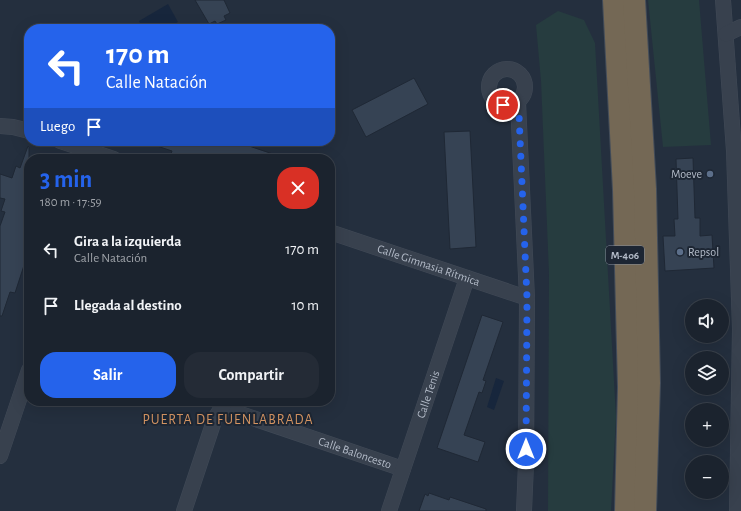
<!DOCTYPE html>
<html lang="es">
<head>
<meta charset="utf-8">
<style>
  :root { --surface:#1b232e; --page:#242b36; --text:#f1f3f6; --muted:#a0a4aa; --line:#39404a; --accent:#2563eb }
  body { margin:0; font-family:"Alegreya Sans",sans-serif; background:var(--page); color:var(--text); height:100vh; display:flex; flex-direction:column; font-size:15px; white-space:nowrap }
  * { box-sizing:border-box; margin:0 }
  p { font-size:13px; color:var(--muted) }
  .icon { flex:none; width:22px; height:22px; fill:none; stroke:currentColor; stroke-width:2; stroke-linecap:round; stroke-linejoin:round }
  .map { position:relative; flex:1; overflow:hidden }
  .drawer { position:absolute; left:24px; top:154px; width:311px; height:252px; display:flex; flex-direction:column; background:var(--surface); border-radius:16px; box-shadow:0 4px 16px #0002,0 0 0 1px var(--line) }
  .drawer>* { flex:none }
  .banner { position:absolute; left:24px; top:24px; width:311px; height:122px; border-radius:16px; box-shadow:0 4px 16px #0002,0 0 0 1px var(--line); background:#2563eb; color:#fff; overflow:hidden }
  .controls { position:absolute; left:685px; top:299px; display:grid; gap:8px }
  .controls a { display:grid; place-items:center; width:44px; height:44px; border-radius:50%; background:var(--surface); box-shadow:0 4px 16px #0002,0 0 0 1px var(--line); font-size:20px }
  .pin { position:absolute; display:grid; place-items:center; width:34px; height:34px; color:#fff; margin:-17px; border:2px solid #fff; border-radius:50%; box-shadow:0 1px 4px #0007 }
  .me { position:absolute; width:44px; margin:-22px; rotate:0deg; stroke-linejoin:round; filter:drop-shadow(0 0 3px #0008) }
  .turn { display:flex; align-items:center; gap:14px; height:84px; padding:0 16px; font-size:18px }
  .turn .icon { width:52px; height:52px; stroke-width:2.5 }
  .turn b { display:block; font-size:28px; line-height:34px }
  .then { display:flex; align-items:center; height:38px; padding:0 16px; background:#0003; gap:8px; font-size:15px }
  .round { display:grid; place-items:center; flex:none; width:42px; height:42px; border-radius:16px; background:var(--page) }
  .headline { display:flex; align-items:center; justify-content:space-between; height:68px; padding:0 16px }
  h1 { font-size:24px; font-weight:600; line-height:30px; color:var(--accent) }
  .button { display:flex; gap:8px; margin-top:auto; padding:8px 16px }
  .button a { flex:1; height:46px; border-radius:16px; background:var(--accent); color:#fff; font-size:16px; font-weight:600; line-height:46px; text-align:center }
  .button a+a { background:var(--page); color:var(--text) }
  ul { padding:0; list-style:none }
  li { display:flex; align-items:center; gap:12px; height:56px; padding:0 16px }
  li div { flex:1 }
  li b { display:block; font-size:15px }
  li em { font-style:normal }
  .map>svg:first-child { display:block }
</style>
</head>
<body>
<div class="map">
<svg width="741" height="511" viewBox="0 0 741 511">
  <rect width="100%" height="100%" fill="#242f3e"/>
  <g fill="#263c3f">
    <polygon points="648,0 699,0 711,145 663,147"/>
    <polygon points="558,11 584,20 595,43 616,417 611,511 548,511 549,273 541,81 536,25"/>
  </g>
  <g fill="#17263c">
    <polygon points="168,4 178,22 166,29 143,29 139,21"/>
    <polygon points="496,378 504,381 494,410 487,407"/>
  </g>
  <g fill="#364354" stroke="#1f2835">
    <polygon points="195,0 224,0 230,13 224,16 226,20 217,24 215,21 209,24"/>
    <polygon points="414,78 428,104 366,137 352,110"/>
    <polygon points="470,131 476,247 450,249 444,132"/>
    <polygon points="149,141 240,141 240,143 282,157 282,159 184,159 171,154 172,151 148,143"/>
    <polygon points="28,146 29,147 29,189 25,202 29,203 29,250 15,293 10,292 2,316 0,316 0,226 5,212 1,211 5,199 0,198 0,174 12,178 16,166 20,168"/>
    <polygon points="693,158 695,218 700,218 700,236 712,235 714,268 665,271 663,236 675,236 674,219 678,219 676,159"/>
    <polygon points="482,315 503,322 483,380 486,381 482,393 479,392 464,435 485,442 478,462 437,448"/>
    <polygon points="429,493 449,500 450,497 486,509 486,511 419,511 425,494 428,496"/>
  </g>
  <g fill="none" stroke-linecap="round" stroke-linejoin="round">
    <g stroke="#414a57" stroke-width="16">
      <g id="street">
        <polyline points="723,0 734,151 740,329 737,511"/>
        <polyline points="726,34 741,27"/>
        <circle cx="507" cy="87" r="18"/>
        <polyline points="518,102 527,298 526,464 524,511"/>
        <polyline points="0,126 13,127 29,131"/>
        <polyline points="60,141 114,159"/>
        <path id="s1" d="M330 232 527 298"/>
        <path id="s2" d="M219 401 238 413 403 469"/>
        <polyline points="0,456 29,370"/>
        <polyline points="184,511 215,418 226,401"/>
        <path id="s3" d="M389 511 467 278"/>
      </g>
    </g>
    <g stroke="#434c59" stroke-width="24">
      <g id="highway">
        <polyline points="614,0 624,190 629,387 626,511"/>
        <polyline points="634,0 645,189 649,383 645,511"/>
      </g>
    </g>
    <use href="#street" stroke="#38414e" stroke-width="15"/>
    <use href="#highway" stroke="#746855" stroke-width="22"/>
  </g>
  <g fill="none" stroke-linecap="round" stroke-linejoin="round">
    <polyline stroke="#2563eb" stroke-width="7" stroke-dasharray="0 12.6" points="503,105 511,104 519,115 527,298 526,449"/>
  </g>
  <g fill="#5c6f8a" stroke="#1d2633" stroke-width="1.5">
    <circle cx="710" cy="174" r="4"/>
    <circle cx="680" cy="252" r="4"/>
  </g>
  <g text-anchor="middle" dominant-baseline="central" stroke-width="4" stroke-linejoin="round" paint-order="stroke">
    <rect fill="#1d2633" stroke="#878f9c" stroke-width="1" x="606" y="246" width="38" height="18" rx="3"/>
    <g font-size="11" font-weight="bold" fill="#b4bcc9">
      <text x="625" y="255">M-406</text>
    </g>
    <g font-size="12" fill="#b4bcc9" stroke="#1d2633" text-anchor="end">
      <text x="702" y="174">Moeve</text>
      <text x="688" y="252" text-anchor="start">Repsol</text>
    </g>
    <g font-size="12" fill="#b4bcc9" stroke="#1d2633">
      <text stroke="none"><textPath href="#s1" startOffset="104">Calle Gimnasia Rítmica</textPath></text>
      <text stroke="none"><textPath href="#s3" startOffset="123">Calle Tenis</textPath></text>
      <text stroke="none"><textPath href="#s2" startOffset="146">Calle Baloncesto</textPath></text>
    </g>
    <g font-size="14" letter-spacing="1" fill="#d59563" stroke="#1d2633">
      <text x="228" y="420">PUERTA DE FUENLABRADA</text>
    </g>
  </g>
</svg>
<div class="controls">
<a><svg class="icon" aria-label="sound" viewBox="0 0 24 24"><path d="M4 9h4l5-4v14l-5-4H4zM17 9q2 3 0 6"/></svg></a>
<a><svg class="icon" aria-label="layers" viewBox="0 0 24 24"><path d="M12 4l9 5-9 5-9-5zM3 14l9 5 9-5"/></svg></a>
<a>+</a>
<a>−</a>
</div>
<div class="pin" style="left:503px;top:105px;background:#d93025"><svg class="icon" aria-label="arrive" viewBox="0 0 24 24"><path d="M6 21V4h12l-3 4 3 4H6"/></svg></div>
<svg class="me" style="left:526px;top:449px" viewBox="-20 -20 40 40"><circle r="17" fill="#2563eb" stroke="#fff" stroke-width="3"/><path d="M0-11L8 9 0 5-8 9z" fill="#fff"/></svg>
<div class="banner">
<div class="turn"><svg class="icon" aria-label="left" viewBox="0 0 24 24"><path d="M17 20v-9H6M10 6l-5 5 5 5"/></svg><div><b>170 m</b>Calle Natación</div></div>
<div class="then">Luego<svg class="icon" aria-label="arrive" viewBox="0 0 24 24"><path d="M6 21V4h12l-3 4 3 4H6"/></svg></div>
</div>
<section class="drawer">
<div class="headline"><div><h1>3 min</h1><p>180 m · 17:59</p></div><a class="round" style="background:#d93025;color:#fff"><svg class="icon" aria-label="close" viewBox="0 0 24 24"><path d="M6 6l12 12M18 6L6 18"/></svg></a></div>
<ul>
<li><svg class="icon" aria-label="left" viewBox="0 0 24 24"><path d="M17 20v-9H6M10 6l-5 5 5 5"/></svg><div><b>Gira a la izquierda</b><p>Calle Natación</p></div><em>170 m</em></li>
<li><svg class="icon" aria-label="arrive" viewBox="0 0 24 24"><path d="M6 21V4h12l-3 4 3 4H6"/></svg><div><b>Llegada al destino</b></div><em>10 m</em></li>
</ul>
<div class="button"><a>Salir</a><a>Compartir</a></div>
</section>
</div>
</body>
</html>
